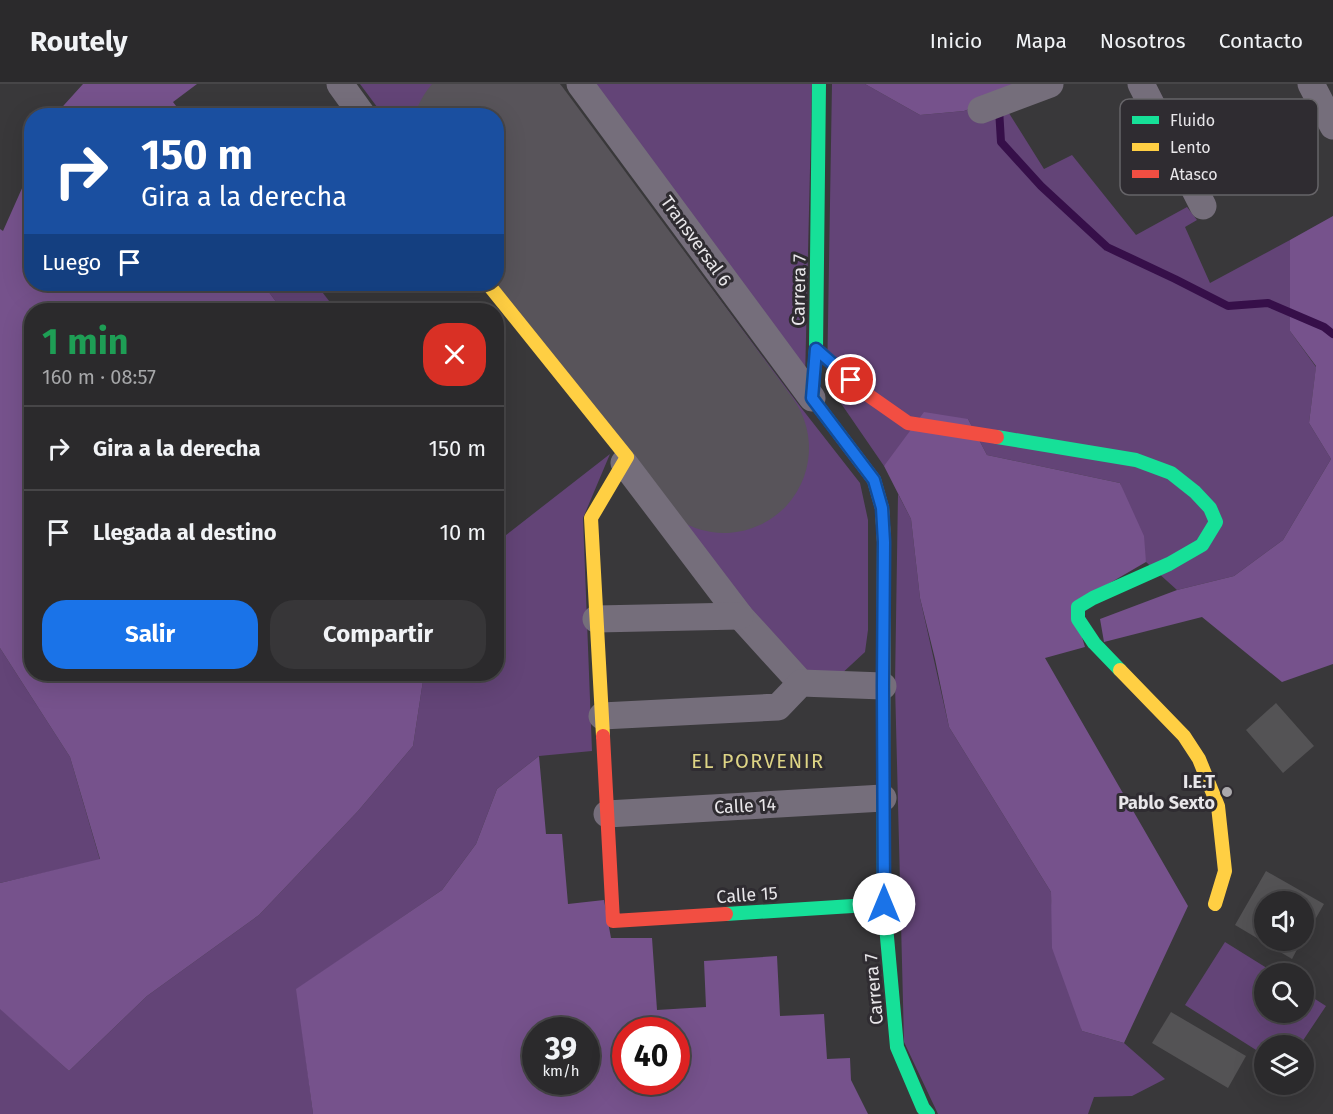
<!DOCTYPE html>
<html lang="es">
<head>
<meta charset="utf-8">
<style>
  :root { --surface:#2b2a2c; --page:#373638; --text:#f1f3f6; --muted:#a6a7a9; --line:#474648; --accent:#1a73e8 }
  body { margin:0; font-family:"Fira Sans",sans-serif; background:var(--page); color:var(--text); height:100vh; display:flex; flex-direction:column; font-size:22px; white-space:nowrap }
  * { box-sizing:border-box; margin:0 }
  p { font-size:20px; color:var(--muted) }
  .icon { flex:none; width:33px; height:33px; fill:none; stroke:currentColor; stroke-width:2; stroke-linecap:round; stroke-linejoin:round }
  .map { position:relative; flex:1; overflow:hidden }
  .side { position:absolute; left:24px; top:219px; width:480px; height:378px; display:flex; flex-direction:column; background:var(--surface); border-radius:24px; box-shadow:0 6px 24px #0002,0 0 0 2px var(--line) }
  .side>* { flex:none }
  .top-card { position:absolute; left:24px; top:24px; width:480px; height:183px; border-radius:24px; box-shadow:0 6px 24px #0002,0 0 0 2px var(--line); background:#1a4fa0; color:#fff; overflow:hidden }
  .controls { position:absolute; left:1254px; top:807px; display:grid; gap:12px }
  .controls a { display:grid; place-items:center; width:60px; height:60px; border-radius:50%; background:var(--surface); box-shadow:0 6px 24px #0002,0 0 0 2px var(--line); font-size:30px }
  .speed { position:absolute; left:522px; top:933px; display:flex; gap:12px; font-size:30px; font-weight:700; text-align:center }
  .speed>* { display:grid; place-content:center; width:78px; height:78px; border-radius:50%; background:var(--surface); box-shadow:0 6px 24px #0002,0 0 0 2px var(--line); line-height:1 }
  .speed small { font-size:15px; font-weight:400 }
  .speed .limit { border:9px solid #d22; background:#fff; color:#111 }
  .pin { position:absolute; display:grid; place-items:center; width:51px; height:51px; color:#fff; margin:-26px; border:3px solid #fff; border-radius:50%; box-shadow:0 2px 6px #0007 }
  .me { position:absolute; width:66px; margin:-33px; rotate:0deg; stroke-linejoin:round; filter:drop-shadow(0 0 4px #0008) }
  .turn { display:flex; align-items:center; gap:21px; height:126px; padding:0 18px; font-size:27px }
  .turn .icon { width:78px; height:78px; stroke-width:2.5 }
  .turn b { display:block; font-size:42px; line-height:51px }
  .then { display:flex; align-items:center; height:57px; padding:0 18px; background:#0003; gap:12px; font-size:22px }
  .round { display:grid; place-items:center; flex:none; width:63px; height:63px; border-radius:24px; background:var(--page) }
  .head { display:flex; align-items:center; justify-content:space-between; height:102px; padding:0 18px }
  h1 { font-size:36px; font-weight:700; line-height:45px; color:#1e9e55 }
  .primary-button { display:flex; gap:12px; margin-top:auto; padding:12px 18px }
  .primary-button a { flex:1; height:69px; border-radius:24px; background:var(--accent); color:#fff; font-size:24px; font-weight:700; line-height:69px; text-align:center }
  .primary-button a+a { background:var(--page); color:var(--text) }
  ul { padding:0; list-style:none }
  li { display:flex; align-items:center; gap:18px; height:84px; padding:0 18px; border-top:2px solid var(--line) }
  li div { flex:1 }
  li b { display:block; font-size:22px }
  li em { font-style:normal }
  header { display:flex; align-items:center; gap:36px; box-sizing:border-box; height:84px; padding:0 30px; background:var(--surface); border-bottom:2px solid var(--line) }
  header strong { font-size:28px }
  nav { display:flex; gap:33px; margin-inline-start:auto; font-size:21px }
  .map>svg:first-child { display:block }
</style>
</head>
<body>
<header>
<strong>Routely</strong>
<nav><a>Inicio</a><a>Mapa</a><a>Nosotros</a><a>Contacto</a></nav>
</header>
<div class="map">
<svg width="1333" height="1030" viewBox="0 0 1333 1030">
  <rect width="100%" height="100%" fill="#39383a"/>
  <g fill="#634477">
    <polygon points="360,0 558,0 799,321 860,399 868,436 868,546 865,568 838,593 803,593 727,499 640,376 497,184 496,32 383,31"/>
    <polygon points="593,0 812,0 805,296"/>
    <polygon points="832,0 865,0 920,31 964,27 972,24 1007,26 1044,85 1072,71 1136,151 1187,123 1197,136 1185,143 1210,199 1290,156 1290,247 1316,283 1309,339 1331,375 1283,456 1234,492 1177,506 1146,478 1120,399 987,371 968,335 884,382 827,299"/>
    <polygon points="263,200 316,200 336,226 282,226"/>
    <polygon points="610,370 583,434 592,667 539,672 497,705 476,760 442,806 297,905 313,1030 0,1030 0,924 69,987 147,912 259,831 358,727 413,662 424,590 496,590 497,458"/>
    <polygon points="898,410 911,435 920,514 949,643 1051,808 1051,817 1082,947 1124,959 1165,995 1132,1012 1094,1013 1088,1030 938,1030 904,958 895,600"/>
    <polygon points="0,564 70,673 100,776 0,799"/>
    <polygon points="1225,858 1275,889 1264,890 1264,928 1304,928 1304,908 1326,922 1300,961 1264,962 1264,971 1185,921"/>
  </g>
  <g fill="#76528c" fill-rule="evenodd">
    <polygon points="83,0 197,0 173,18 183,31 55,31"/>
    <polygon points="865,0 1035,0 964,27 920,31"/>
    <polygon points="31,84 32,200 263,200 282,226 32,226 32,590 424,590 413,662 358,727 259,831 147,912 69,987 0,925 0,799 100,775 70,673 0,564 0,145 3,147"/>
    <polygon points="1333,132 1333,580 1282,598 1202,533 1104,558 1100,535 1177,506 1234,492 1283,456 1331,375 1309,339 1316,282 1290,247 1290,156"/>
    <polygon points="924,328 968,335 987,371 1120,399 1144,452 1146,478 1072,521 1085,563 1045,574 1188,822 1124,959 1082,947 1052,864 1051,808 949,643 935,575 920,514 911,435 884,382"/>
    <path d="M539 672 546 750H562L568 820 604 816 611 854H652L657 926 706 923 704 877 777 872 780 932 824 930 827 975 850 974 851 996 868 1030H313L296 905 442 806 476 760 497 705ZM536 946H586V998H536ZM626 946H676V998H626Z"/>
  </g>
  <g fill="none" stroke-linecap="round" stroke-linejoin="round">
    <polyline stroke="#360f49" stroke-width="8" points="999,25 1001,58 1041,102 1107,163 1175,195 1228,222 1268,219 1324,243 1333,250"/>
    <polyline stroke="#58545a" stroke-width="170" points="496,56 724,364"/>
  </g>
  <g fill="#545355">
    <polygon points="1276,619 1314,662 1283,689 1246,646"/>
    <polygon points="1266,787 1324,820 1304,855 1304,818 1264,818 1264,856 1302,856 1292,875 1235,841"/>
    <polygon points="1171,928 1246,972 1228,1004 1152,959"/>
  </g>
  <g fill="none" stroke-linecap="round" stroke-linejoin="round">
    <g stroke="#756e7b" stroke-width="27">
      <polyline points="340,0 363,32"/>
      <polyline points="580,0 812,314"/>
      <polyline points="1141,0 1203,122"/>
      <polyline points="1311,0 1333,42"/>
      <polyline points="981,26 1050,0"/>
      <polyline points="624,379 740,532 801,599"/>
      <polyline points="596,535 740,532"/>
      <polyline points="602,632 778,623 801,599 883,602"/>
      <polyline points="607,730 883,714"/>
    </g>
    <g stroke="#16e098" stroke-width="14">
      <polyline points="819,0 816,265 812,314 840,351"/>
      <polyline points="997,353 1136,376 1171,389 1195,408 1210,424 1216,438 1202,461 1169,480 1093,514 1078,523 1078,535 1094,559 1120,586"/>
      <polyline points="883,686 884,820 897,963 923,1024 928,1030"/>
      <polyline points="726,830 884,820"/>
    </g>
    <g stroke="#ffcf43" stroke-width="14">
      <polyline points="488,200 627,373 591,434 603,652"/>
      <polyline points="840,351 874,396 882,424 884,458 883,686"/>
      <polyline points="1120,586 1184,652 1199,675 1218,722 1225,787 1215,820"/>
    </g>
    <g stroke="#f24e42" stroke-width="14">
      <polyline points="816,265 868,311 908,339 997,353"/>
      <polyline points="603,652 613,837 726,830"/>
    </g>
  </g>
  <g fill="none" stroke-linecap="round" stroke-linejoin="round">
    <g stroke="#114b97" stroke-width="15">
      <polyline id="route" points="851,296 816,265 812,314 874,396 882,424 884,458 883,602 884,820"/>
    </g>
    <use href="#route" stroke="#1a73e8" stroke-width="10"/>
  </g>
  <circle fill="#aba9ac" stroke="#2f2c31" stroke-width="2" cx="1227" cy="708" r="6"/>
  <g text-anchor="middle" dominant-baseline="central" stroke-width="6" stroke-linejoin="round" paint-order="stroke">
    <g font-size="18" fill="#e8e6e9" stroke="#2f2c31">
      <text transform="translate(696 157) rotate(54)">Transversal 6</text>
      <text transform="translate(799 206) rotate(-89)">Carrera 7</text>
      <text transform="translate(745 722) rotate(-3)">Calle 14</text>
      <text transform="translate(747 811) rotate(-4)">Calle 15</text>
      <text transform="translate(874 905) rotate(-95)">Carrera 7</text>
    </g>
    <g font-size="18" font-weight="bold" fill="#e8e6e9" stroke="#2f2c31" text-anchor="end">
      <text x="1215" y="698">I.E.T<tspan x="1215" dy="21">Pablo Sexto</tspan></text>
    </g>
    <g font-size="20" letter-spacing="1.5" fill="#ded485" stroke="#2f2c31">
      <text x="758" y="677">EL PORVENIR</text>
    </g>
  </g>
  <rect x="1120" y="15" width="198" height="96" rx="9" fill="#2f2c31" stroke="#666468" stroke-width="1.5"/>
  <rect x="1132" y="32" width="27" height="8" fill="#16e098"/>
  <rect x="1132" y="59" width="27" height="8" fill="#ffcf43"/>
  <rect x="1132" y="86" width="27" height="8" fill="#f24e42"/>
  <g font-size="16" fill="#e8e6e9">
    <text x="1170" y="42">Fluido</text>
    <text x="1170" y="69">Lento</text>
    <text x="1170" y="96">Atasco</text>
  </g>
</svg>
<div class="controls">
<a><svg class="icon" aria-label="sound" viewBox="0 0 24 24"><path d="M4 9h4l5-4v14l-5-4H4zM17 9q2 3 0 6"/></svg></a>
<a><svg class="icon" aria-label="search" viewBox="0 0 24 24"><circle cx="10" cy="10" r="6"/><path d="M15 15l6 6"/></svg></a>
<a><svg class="icon" aria-label="layers" viewBox="0 0 24 24"><path d="M12 4l9 5-9 5-9-5zM3 14l9 5 9-5"/></svg></a>
</div>
<div class="speed"><div>39<small>km/h</small></div><div class="limit">40</div></div>
<div class="pin" style="left:851px;top:296px;background:#d93025"><svg class="icon" aria-label="arrive" viewBox="0 0 24 24"><path d="M6 21V4h12l-3 4 3 4H6"/></svg></div>
<svg class="me" style="left:884px;top:820px" viewBox="-20 -20 40 40"><circle r="19" fill="#fff"/><path d="M0-13L10 11 0 6-10 11z" fill="#1a73e8"/></svg>
<div class="top-card">
<div class="turn"><svg class="icon" aria-label="right" viewBox="0 0 24 24"><path d="M7 20v-9h11M14 6l5 5-5 5"/></svg><div><b>150 m</b>Gira a la derecha</div></div>
<div class="then">Luego<svg class="icon" aria-label="arrive" viewBox="0 0 24 24"><path d="M6 21V4h12l-3 4 3 4H6"/></svg></div>
</div>
<section class="side">
<div class="head"><div><h1>1 min</h1><p>160 m · 08:57</p></div><a class="round" style="background:#d93025;color:#fff"><svg class="icon" aria-label="close" viewBox="0 0 24 24"><path d="M6 6l12 12M18 6L6 18"/></svg></a></div>
<ul>
<li><svg class="icon" aria-label="right" viewBox="0 0 24 24"><path d="M7 20v-9h11M14 6l5 5-5 5"/></svg><div><b>Gira a la derecha</b></div><em>150 m</em></li>
<li><svg class="icon" aria-label="arrive" viewBox="0 0 24 24"><path d="M6 21V4h12l-3 4 3 4H6"/></svg><div><b>Llegada al destino</b></div><em>10 m</em></li>
</ul>
<div class="primary-button"><a>Salir</a><a>Compartir</a></div>
</section>
</div>
</body>
</html>
